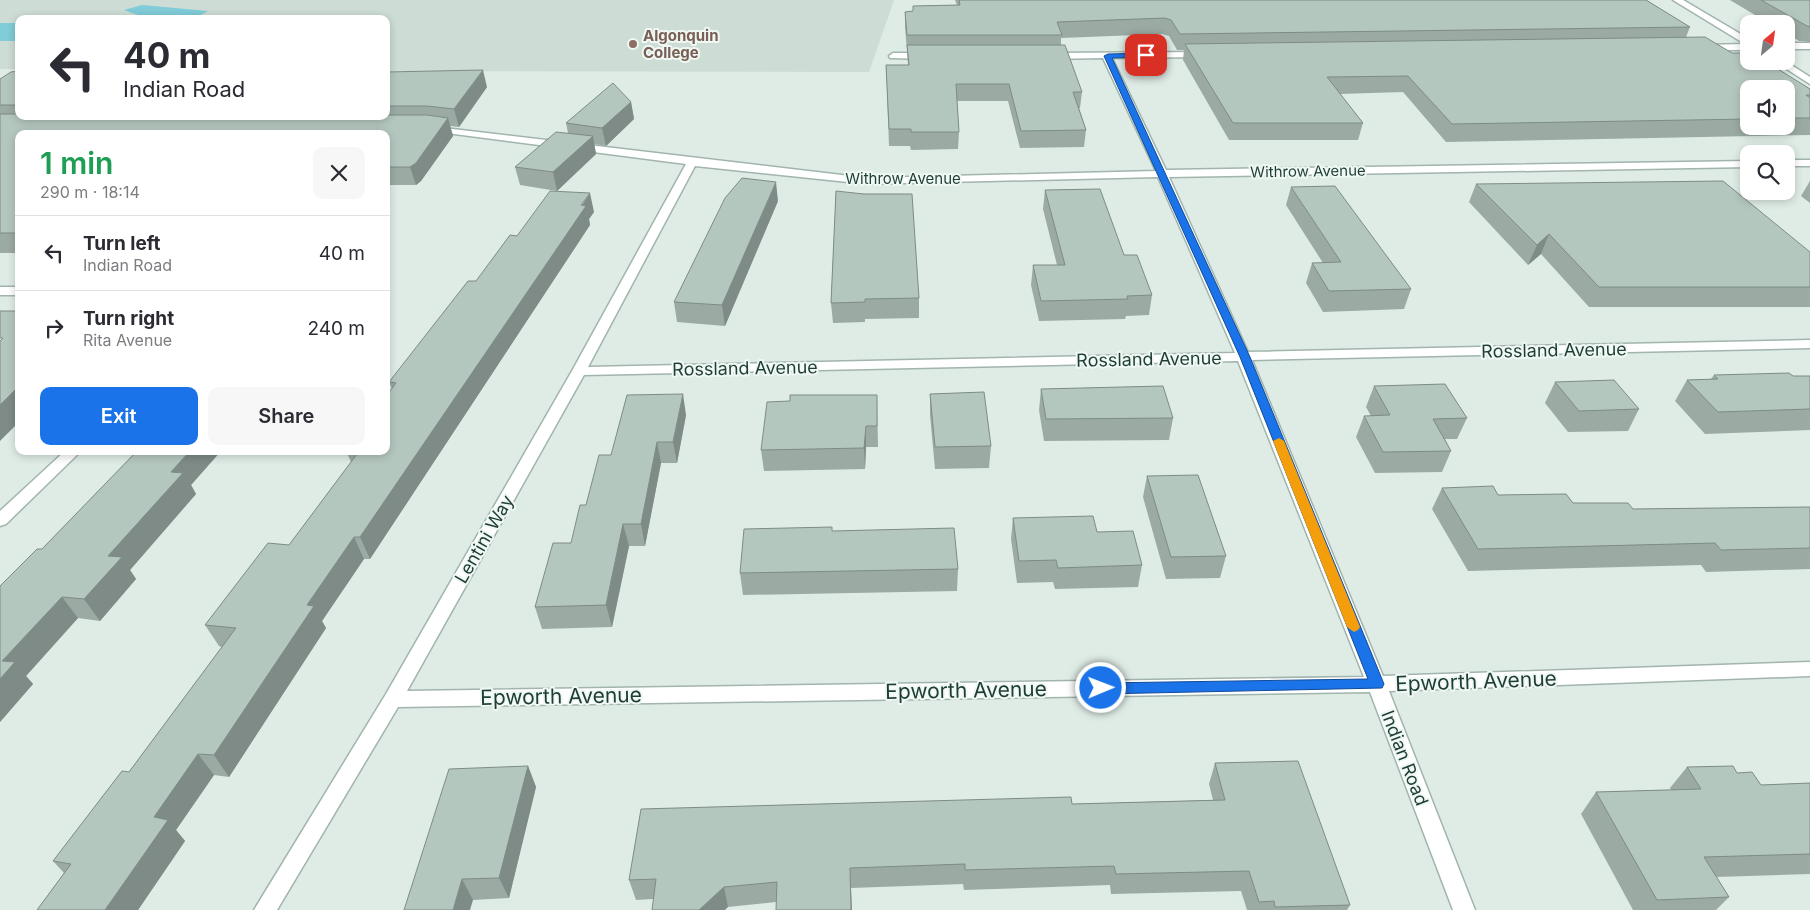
<!DOCTYPE html>
<html lang="en">
<head>
<meta charset="utf-8">
<style>
  :root { --surface:#fff; --page:#f7f7f7; --text:#2b2b33; --muted:#7c7c81; --line:#e1e1e2; --accent:#1a73e8 }
  body { margin:0; font-family:Inter,sans-serif; background:var(--page); color:var(--text); height:100vh; display:flex; flex-direction:column; font-size:19px; white-space:nowrap }
  * { box-sizing:border-box; margin:0 }
  p { font-size:16px; color:var(--muted) }
  .icon { flex:none; width:28px; height:28px; fill:none; stroke:currentColor; stroke-width:2; stroke-linecap:round; stroke-linejoin:round }
  .map { position:relative; flex:1; overflow:hidden }
  .sheet { position:absolute; left:15px; top:130px; width:375px; height:325px; display:flex; flex-direction:column; background:var(--surface); border-radius:10px; box-shadow:0 2px 8px #0003 }
  .sheet>* { flex:none }
  .banner { position:absolute; left:15px; top:15px; width:375px; height:105px; border-radius:10px; box-shadow:0 2px 8px #0003; background:#fff; color:var(--text); overflow:hidden }
  .needle { width:32px; rotate:29deg }
  .tools { position:absolute; left:1740px; top:15px; display:grid; gap:10px }
  .tools a { display:grid; place-items:center; width:55px; height:55px; border-radius:10px; background:var(--surface); box-shadow:0 2px 8px #0003; font-size:25px }
  .pin { position:absolute; display:grid; place-items:center; width:42px; height:42px; color:#fff; margin:-21px; border-radius:10px; box-shadow:0 2px 8px #0006 }
  .me { position:absolute; width:55px; margin:-28px; rotate:89deg; stroke-linejoin:round; filter:drop-shadow(0 0 4px #0008) }
  .turn { display:flex; align-items:center; gap:18px; height:105px; padding:0 25px; font-size:22px }
  .turn .icon { width:65px; height:65px; stroke-width:2.5 }
  .turn b { display:block; font-size:35px; line-height:42px }
  .round { display:grid; place-items:center; flex:none; width:52px; height:52px; border-radius:10px; background:var(--page) }
  .head { display:flex; align-items:center; justify-content:space-between; height:85px; padding:0 25px }
  h1 { font-size:30px; font-weight:600; line-height:38px; color:#1e9e55 }
  .cta { display:flex; gap:10px; margin-top:auto; padding:10px 25px }
  .cta a { flex:1; height:58px; border-radius:10px; background:var(--accent); color:#fff; font-size:20px; font-weight:600; line-height:58px; text-align:center }
  .cta a+a { background:var(--page); color:var(--text) }
  ul { padding:0; list-style:none }
  li { display:flex; align-items:center; gap:15px; height:75px; padding:0 25px; border-top:1px solid var(--line) }
  li div { flex:1 }
  li b { display:block; font-size:19px }
  li em { font-style:normal }
  .map>svg:first-child { display:block }
</style>
</head>
<body>
<div class="map">
<svg width="1810" height="910" viewBox="0 0 1810 910">
  <rect width="100%" height="100%" fill="#dfece6"/>
  <polygon fill="#cddcd5" points="0,0 894,0 869,72 386,71 386,19 19,19 19,69 0,69"/>
  <g fill="#80ccd8">
    <path d="M142 5 208 11C185 26 148 20 124 10Z"/>
    <rect x="0" y="23" width="19" height="18"/>
  </g>
  <g fill="none" stroke-linecap="round" stroke-linejoin="round">
    <g stroke="#a1b4ad" stroke-width="3">
      <g id="minor">
        <polygon points="1673,0 1683,0 1749,39 1749,50 1699,50 1698,48 1702,45 1745,44"/>
        <rect x="1786" y="43" width="24" height="6"/>
        <path d="M1207 52V56L1204 57 1112 58 1166 170 1749 161V167L1169 177 1248 352 1810 340V348L1252 360 1383 676 1810 662V676L1389 691 1475 910H1453L1370 692 398 707 277 910H254L386 694 572 371 686 164 431 131 426 128 427 126 867 178 1156 171 1103 58 1049 59 1045 56 1049 53ZM695 166 867 184 1158 177 1235 353 588 367ZM1238 361 1364 677 407 691 584 375Z"/>
        <polygon points="893,53 926,53 930,56 926,59 890,58 889,56"/>
        <polygon points="1774,61 1785,61 1810,77 1810,84"/>
        <rect x="1786" y="160" width="24" height="6"/>
        <rect x="0" y="287" width="19" height="8"/>
        <polygon points="65,451 81,451 6,524 0,526 0,511"/>
      </g>
    </g>
    <use href="#minor" fill="#fff" fill-rule="evenodd"/>
  </g>
  <g fill="#9baba4" fill-rule="evenodd">
    <path d="M955 0H1646L1690 27 1686 37 1732 53 1810 89V135L1446 142 1403 92 1340 94 1363 123 1358 140H1229L1183 60 1184 50H1177L1169 36 1162 34 1061 38V45L1082 92 1080 108H1079L1086 130 1084 147 1020 148 1008 101H957L959 132 958 149 911 150 910 146H889L886 65H908L907 51 905 27V12L913 11V6L957 5ZM1749 89H1786V126H1749Z"/>
    <polygon points="1730,0 1810,0 1810,42 1799,41 1786,33 1786,24 1770,24"/>
    <polygon points="19,71 19,116 386,116 386,72 487,87 459,127 450,126 453,136 421,181 416,185 386,185 386,134 19,134 19,253 0,253 0,79"/>
    <polygon points="631,102 634,119 606,146 594,144 596,154 557,191 520,185 515,167 568,133 566,123"/>
    <polygon points="1810,181 1810,203 1801,196"/>
    <polygon points="1476,184 1810,252 1810,307 1589,307 1541,254 1528,265 1469,202"/>
    <polygon points="1291,187 1411,289 1404,309 1323,312 1306,283 1312,263 1323,263 1286,205"/>
    <polygon points="1045,190 1124,255 1152,295 1149,315 1126,316 1125,319 1039,321 1031,285 1033,265 1057,265 1043,209"/>
    <polygon points="836,191 919,298 919,318 865,319 865,322 833,323 831,303"/>
    <polygon points="778,201 725,326 677,322 674,302"/>
    <polygon points="594,212 589,219 590,225 370,559 364,559 322,621 326,628 229,777 214,775 176,830 185,841 138,910 37,910 64,873 53,861 129,772 222,647 219,646 205,625 289,545 351,462 346,451 386,451 392,389 389,382 476,281 517,236"/>
    <polygon points="1714,375 1793,376 1810,376 1810,430 1705,434 1675,401 1687,380 1711,379"/>
    <polygon points="1555,382 1639,409 1628,431 1568,432 1545,403"/>
    <polygon points="1374,386 1467,418 1457,439 1445,439 1451,451 1442,472 1375,473 1356,437 1364,416 1371,416 1366,407"/>
    <polygon points="1041,389 1173,418 1169,440 1044,441 1039,410"/>
    <polygon points="930,394 991,446 989,468 935,469 930,415"/>
    <polygon points="877,395 878,447 866,447 865,469 764,471 761,450 790,401"/>
    <polygon points="686,415 677,463 661,463 645,546 629,546 612,627 542,629 535,607 571,543 586,505 611,455"/>
    <polygon points="137,451 221,451 191,485 196,494 130,570 136,579 100,621 78,618 26,676 33,684 0,722 42,549"/>
    <polygon points="1147,476 1226,556 1220,578 1166,579 1143,497"/>
    <polygon points="1442,488 1498,495 1633,509 1810,507 1810,569 1706,572 1701,565 1468,571 1432,509"/>
    <polygon points="1013,518 1097,532 1142,565 1138,587 1055,589 1053,582 1017,583 1011,539"/>
    <polygon points="833,531 958,569 957,591 743,595 740,573"/>
    <polygon points="1215,763 1350,905 1347,910 1247,910 1241,891 1111,894 1110,885 964,890 963,884 851,888 776,902 728,907 653,899 636,900 629,880 1072,804 1213,800 1209,784"/>
    <polygon points="528,766 536,787 509,898 473,900 404,910"/>
    <polygon points="1687,767 1737,773 1761,785 1810,783 1810,874 1716,877 1729,897 1716,910 1633,910 1581,814 1596,792 1671,790 1670,788"/>
  </g>
  <g fill="#7e8b86">
    <polygon points="483,70 487,87 459,127 454,109"/>
    <polygon points="631,102 634,119 606,146 602,128"/>
    <polygon points="448,118 453,136 421,181 416,185 410,167"/>
    <polygon points="593,136 596,154 557,191 553,172"/>
    <polygon points="776,182 778,201 725,326 722,305"/>
    <polygon points="590,193 594,212 589,219 590,225 370,559 360,537"/>
    <polygon points="1549,234 1541,254 1528,265 1537,245"/>
    <polygon points="16,389 19,393 19,422 0,441 0,405"/>
    <polygon points="683,394 686,415 677,463 673,442"/>
    <polygon points="866,426 866,447 865,469 864,448"/>
    <polygon points="657,442 661,463 645,546 641,524"/>
    <polygon points="190,451 221,451 191,485 196,494 130,570 136,579 100,621 84,599 108,556 171,472"/>
    <polygon points="623,524 629,546 612,627 606,605"/>
    <polygon points="354,537 364,559 322,621 326,628 229,777 214,755 307,605"/>
    <polygon points="62,597 78,618 26,676 33,684 0,722 0,679 2,661"/>
    <polygon points="198,754 214,775 176,830 185,841 138,910 105,910 154,817"/>
    <polygon points="528,766 536,787 509,898 499,878"/>
    <polygon points="850,868 851,888 852,910 851,910"/>
    <polygon points="462,879 473,900 470,910 453,910"/>
    <polygon points="724,887 728,907 725,910 699,910"/>
  </g>
  <g fill="#b4c7bf" stroke="#7e8b86">
    <polygon points="959,0 1646,0 1690,27 1180,34 1171,20 1165,18 1057,22 1062,35 907,35 905,12 913,11 913,6 960,5"/>
    <polygon points="1761,0 1810,0 1810,27 1807,26"/>
    <polygon points="1705,37 1732,53 1749,53 1749,61 1765,61 1810,89 1810,95 1806,95 1810,98 1810,118 1786,118 1786,89 1749,89 1749,119 1452,124 1408,76 1327,77 1363,123 1233,123 1185,44"/>
    <polygon points="907,45 1065,45 1082,92 1073,92 1086,130 1021,131 1009,84 956,84 959,132 911,132 911,129 889,129 886,65 909,65"/>
    <polygon points="483,70 454,109 427,106 386,106 386,72"/>
    <polygon points="19,71 19,105 0,105 0,79 11,72"/>
    <polygon points="613,83 631,102 602,128 566,123"/>
    <polygon points="0,114 19,114 19,116 386,116 386,115 427,115 448,118 416,163 410,167 386,167 386,134 19,134 19,233 0,233"/>
    <polygon points="556,132 593,136 553,172 515,167"/>
    <polygon points="742,178 776,182 722,305 674,302 725,198"/>
    <polygon points="1723,181 1810,252 1810,287 1599,287 1549,234 1537,245 1476,184"/>
    <polygon points="1335,186 1411,289 1329,291 1312,263 1341,262 1291,187"/>
    <polygon points="1100,189 1124,255 1137,255 1152,295 1127,296 1128,299 1041,301 1033,265 1065,265 1045,190"/>
    <polygon points="550,191 590,193 581,205 586,206 373,518 360,537 354,537 307,605 314,606 214,755 198,754 154,817 168,820 105,910 37,910 71,864 53,861 122,771 129,772 236,628 205,625 268,543 289,545 357,454 353,453 355,451 386,451 386,396 396,383 389,382 468,281 476,281 510,235 517,236"/>
    <polygon points="836,191 864,194 912,194 919,298 865,299 865,302 831,303"/>
    <polygon points="0,311 19,311 19,389 16,389 0,405 0,341 3,338 0,338"/>
    <polygon points="1789,373 1793,376 1810,376 1810,409 1718,412 1687,380 1718,379 1714,375"/>
    <polygon points="1614,380 1639,409 1579,411 1555,382"/>
    <polygon points="1445,384 1467,418 1433,419 1451,451 1383,452 1364,416 1390,415 1374,386"/>
    <polygon points="1163,386 1173,418 1046,419 1041,389"/>
    <polygon points="984,392 991,446 935,447 930,394"/>
    <polygon points="683,394 673,442 657,442 641,524 623,524 606,605 535,607 553,543 571,543 580,505 586,505 599,455 611,455 627,395"/>
    <polygon points="790,395 877,395 877,426 866,426 864,448 761,450 767,402 790,401"/>
    <polygon points="137,451 190,451 171,472 183,473 108,556 122,557 84,599 62,597 2,661 15,662 0,679 0,586 37,549 42,549"/>
    <polygon points="1198,475 1226,556 1171,557 1147,476"/>
    <polygon points="1493,486 1498,495 1566,494 1573,503 1628,503 1633,509 1810,507 1810,548 1721,550 1715,543 1478,549 1442,488"/>
    <polygon points="1093,516 1097,532 1133,531 1142,565 1058,568 1056,560 1019,561 1013,518"/>
    <polygon points="832,527 832,531 954,528 958,569 740,573 744,529"/>
    <polygon points="1298,761 1350,905 1275,907 1274,901 1259,902 1249,871 1116,874 1114,866 965,870 965,864 850,868 851,910 776,910 777,882 724,887 699,910 652,910 656,879 629,880 641,809 1071,797 1072,804 1225,800 1215,763"/>
    <polygon points="528,766 499,878 462,879 453,910 404,910 449,769"/>
    <polygon points="1733,766 1737,773 1752,772 1761,785 1810,783 1810,854 1704,857 1729,897 1657,900 1596,792 1701,789 1687,767"/>
  </g>
  <polygon fill="#1a73e8" stroke="#114b97" points="1146,53 1149,57 1112,58 1250,357 1384,684 1382,688 1101,694 1096,693 1094,688 1096,684 1101,683 1368,679 1240,357 1104,56 1108,54"/>
  <polygon fill="#f59e0b" points="1279,438 1284,441 1360,627 1358,630 1354,632 1347,627 1273,441"/>
  <circle fill="#8d6e63" stroke="#f0f8f4" stroke-width="2" cx="633" cy="44" r="5"/>
  <g text-anchor="middle" dominant-baseline="central" stroke-width="4" stroke-linejoin="round" paint-order="stroke">
    <g font-size="15" font-weight="bold" fill="#785e54" stroke="#f0f8f4" text-anchor="start">
      <text x="643" y="35">Algonquin<tspan x="643" dy="17">College</tspan></text>
    </g>
    <g font-size="15" fill="#1e3e35" stroke="#f0f8f4">
      <text transform="translate(1308 171) rotate(-1)">Withrow Avenue</text>
      <text x="903" y="178">Withrow Avenue</text>
    </g>
    <g font-size="18" fill="#1e3e35" stroke="#f0f8f4">
      <text transform="translate(1554 350) rotate(-1)">Rossland Avenue</text>
      <text transform="translate(1149 359) rotate(-1)">Rossland Avenue</text>
      <text transform="translate(745 368) rotate(-1)">Rossland Avenue</text>
      <text transform="translate(484 539) rotate(-60)">Lentini Way</text>
      <text transform="translate(1405 758) rotate(69)">Indian Road</text>
    </g>
    <g font-size="21" fill="#1e3e35" stroke="#f0f8f4">
      <text transform="translate(1476 681) rotate(-2)">Epworth Avenue</text>
      <text transform="translate(966 690) rotate(-1)">Epworth Avenue</text>
      <text transform="translate(561 696) rotate(-1)">Epworth Avenue</text>
    </g>
  </g>
</svg>
<div class="tools">
<a><svg class="needle" viewBox="-14 -14 28 28"><path d="M0-13l5 13h-10z" fill="#e53935"/><path d="M0 13l5-13h-10z" fill="#7c7c81"/></svg></a>
<a><svg class="icon" aria-label="sound" viewBox="0 0 24 24"><path d="M4 9h4l5-4v14l-5-4H4zM17 9q2 3 0 6"/></svg></a>
<a><svg class="icon" aria-label="search" viewBox="0 0 24 24"><circle cx="10" cy="10" r="6"/><path d="M15 15l6 6"/></svg></a>
</div>
<div class="pin" style="left:1146px;top:55px;background:#d93025"><svg class="icon" aria-label="arrive" viewBox="0 0 24 24"><path d="M6 21V4h12l-3 4 3 4H6"/></svg></div>
<svg class="me" style="left:1101px;top:688px" viewBox="-20 -20 40 40"><circle r="17" fill="#1a73e8" stroke="#fff" stroke-width="3"/><path d="M0-11L8 9 0 5-8 9z" fill="#fff"/></svg>
<div class="banner">
<div class="turn"><svg class="icon" aria-label="left" viewBox="0 0 24 24"><path d="M17 20v-9H6M10 6l-5 5 5 5"/></svg><div><b>40 m</b>Indian Road</div></div>
</div>
<section class="sheet">
<div class="head"><div><h1>1 min</h1><p>290 m · 18:14</p></div><a class="round"><svg class="icon" aria-label="close" viewBox="0 0 24 24"><path d="M6 6l12 12M18 6L6 18"/></svg></a></div>
<ul>
<li><svg class="icon" aria-label="left" viewBox="0 0 24 24"><path d="M17 20v-9H6M10 6l-5 5 5 5"/></svg><div><b>Turn left</b><p>Indian Road</p></div><em>40 m</em></li>
<li><svg class="icon" aria-label="right" viewBox="0 0 24 24"><path d="M7 20v-9h11M14 6l5 5-5 5"/></svg><div><b>Turn right</b><p>Rita Avenue</p></div><em>240 m</em></li>
</ul>
<div class="cta"><a>Exit</a><a>Share</a></div>
</section>
</div>
</body>
</html>
